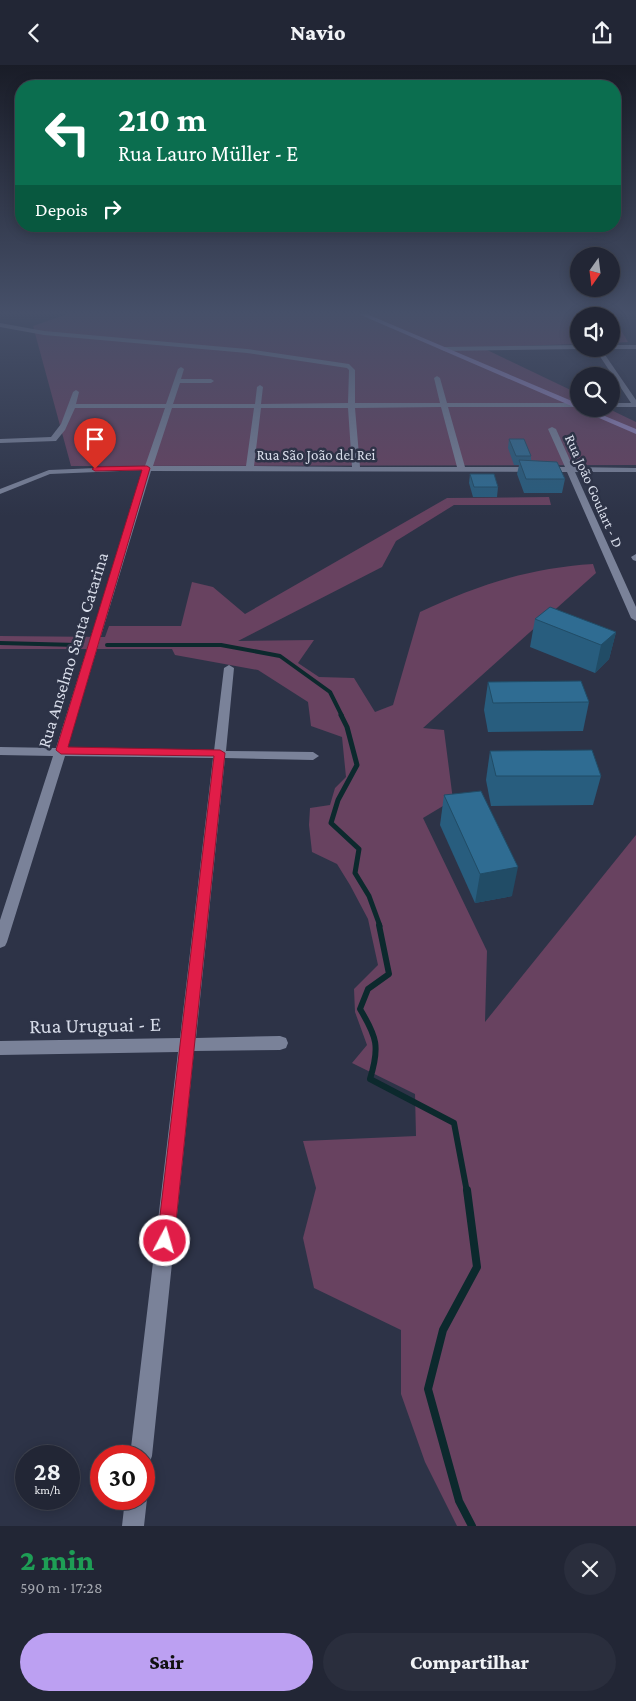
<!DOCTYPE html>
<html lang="pt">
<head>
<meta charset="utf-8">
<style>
  :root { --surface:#222635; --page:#2a2e3d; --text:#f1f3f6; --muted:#a2a5ad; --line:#3f4350; --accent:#bca0f2 }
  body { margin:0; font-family:"Crimson Pro",serif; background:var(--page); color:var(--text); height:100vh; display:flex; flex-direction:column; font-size:19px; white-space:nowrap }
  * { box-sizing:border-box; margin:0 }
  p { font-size:16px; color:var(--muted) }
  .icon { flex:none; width:28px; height:28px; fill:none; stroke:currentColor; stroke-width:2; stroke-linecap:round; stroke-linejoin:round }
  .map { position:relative; height:1461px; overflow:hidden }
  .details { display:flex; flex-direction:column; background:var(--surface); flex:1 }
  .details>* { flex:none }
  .top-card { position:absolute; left:15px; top:15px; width:606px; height:152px; border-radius:20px; box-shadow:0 2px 12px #0003,0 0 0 1px var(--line); background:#0b6e4f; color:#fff; overflow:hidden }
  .needle { width:32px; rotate:194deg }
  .fabs { position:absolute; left:570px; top:182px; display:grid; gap:10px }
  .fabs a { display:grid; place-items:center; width:50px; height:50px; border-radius:50%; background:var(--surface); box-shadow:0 2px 12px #0003,0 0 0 1px var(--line); font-size:25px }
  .speed { position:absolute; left:15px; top:1380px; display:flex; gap:10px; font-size:25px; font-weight:700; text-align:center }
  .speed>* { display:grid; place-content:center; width:65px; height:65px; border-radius:50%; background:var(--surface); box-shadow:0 2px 12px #0003,0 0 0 1px var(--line); line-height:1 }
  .speed small { font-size:12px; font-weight:400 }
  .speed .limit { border:8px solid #d22; background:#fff; color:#111 }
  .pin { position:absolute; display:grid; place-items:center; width:42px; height:42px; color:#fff; margin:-51px -21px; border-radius:50% 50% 50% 0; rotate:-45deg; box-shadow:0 0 5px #0007 }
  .pin .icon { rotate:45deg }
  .me { position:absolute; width:55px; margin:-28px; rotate:6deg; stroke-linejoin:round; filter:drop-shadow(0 0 4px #0008) }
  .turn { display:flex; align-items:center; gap:18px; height:105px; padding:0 20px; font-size:22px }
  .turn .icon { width:65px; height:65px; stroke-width:2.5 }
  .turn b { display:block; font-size:35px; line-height:42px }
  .then { display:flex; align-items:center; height:48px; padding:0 20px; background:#0003; gap:10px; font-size:19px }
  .round { display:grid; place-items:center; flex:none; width:52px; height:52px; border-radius:26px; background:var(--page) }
  .head { display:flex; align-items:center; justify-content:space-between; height:85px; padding:0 20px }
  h1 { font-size:30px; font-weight:800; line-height:38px; color:#1e9e55 }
  .cta { display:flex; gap:10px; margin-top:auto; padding:10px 20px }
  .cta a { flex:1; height:58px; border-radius:30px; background:var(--accent); color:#111; font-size:20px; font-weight:800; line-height:58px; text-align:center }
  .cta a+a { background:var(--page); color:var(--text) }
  header { display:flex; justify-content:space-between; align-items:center; height:65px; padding:0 20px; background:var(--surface); font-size:22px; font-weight:800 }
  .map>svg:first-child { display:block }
</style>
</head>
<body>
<header><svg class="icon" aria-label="back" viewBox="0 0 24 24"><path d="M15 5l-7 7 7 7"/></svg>Navio<svg class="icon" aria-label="share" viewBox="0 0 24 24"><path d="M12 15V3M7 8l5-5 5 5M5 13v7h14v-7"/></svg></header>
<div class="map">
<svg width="636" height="1461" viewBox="0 0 636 1461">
  <rect width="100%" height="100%" fill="#2d3347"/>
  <g fill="#684260">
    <polygon points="73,247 610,247 628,277 611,278 611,251 579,251 579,279 481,282 579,329 579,344 609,344 636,357 636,400 71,401 33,261"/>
    <path d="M549 432 551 440H454L396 476 382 502 238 576 314 575 298 598 319 612 354 613 375 647 393 640 420 547C478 520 529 503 593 499L596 508 423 663 444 665 453 735 423 753 487 886 485 957 636 770V1461H457L425 1397 401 1329V1265L314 1223 303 1173 316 1123 303 1076 416 1071 415 1029 352 998 367 980 355 947 354 924 378 900 368 854 350 820 337 799 312 787 309 760 310 743 330 740 335 723 346 712 342 672 311 661 308 637 258 605 175 590 172 584H0V571L105 572 109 561H181L192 517 213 522 245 549 447 433Z"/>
  </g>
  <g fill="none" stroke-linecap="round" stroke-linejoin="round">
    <g stroke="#0c292d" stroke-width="4">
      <polyline points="0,578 77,580"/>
      <polyline points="107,580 221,580 280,591 330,627 342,651"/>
    </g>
    <polyline stroke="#0c292d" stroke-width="5" points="341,650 347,662 357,700 338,735 331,758 359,784 355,808 369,831 380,861"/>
    <path stroke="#0c292d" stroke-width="6" d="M379 860 389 909 368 924 360 944C377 972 380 982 370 1014L454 1058 467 1127"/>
    <polyline stroke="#0c292d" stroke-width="8" points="467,1125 477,1202 443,1265 428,1324 459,1436 472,1461"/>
    <g fill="#7a8299" fill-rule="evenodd">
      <path d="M0 258 44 266 247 284 349 299 355 305V338H440L434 313 437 311 440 313 447 338H579V342H448L465 402H565L548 364 552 362 556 364 573 402 636 403V407H575L636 542V556L631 553 567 407 151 406 67 683 214 686 224 603 229 600 234 603 226 686 313 687 319 691 313 695 225 693 196 973 280 971 286 973 288 978 286 983 280 985 194 986 152 1391 149 1399 144 1401V1391H130L178 987 0 990V976L180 973 213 693 65 691 7 877 5 881 0 883V855L53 691 0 690V682L56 683 143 405 50 409 0 429V424L49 405 145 401 165 343H75L65 365 56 376 0 378V374L51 372 61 359 73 327 76 325 79 327 76 339H166L178 304 181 302 184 304 181 314H211L214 316 211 318H180L173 339H255L257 322 260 320 263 322 261 339 348 338 349 305 347 303 247 288 44 270 0 262ZM441 342 457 402H360L355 343ZM172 343H254L246 401H153ZM261 343H348L352 402 254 401Z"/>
      <polygon points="579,280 579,284 444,286 441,284 444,282"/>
      <rect x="611" y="280" width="25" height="4"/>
      <polygon points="595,284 601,284 636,335 636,342 611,342 611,338 631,338"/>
      <polygon points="636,489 636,496 633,495 631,492"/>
      <polygon points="144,1426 147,1434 144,1461 122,1461 125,1434 144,1434"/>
    </g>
    <polygon fill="#9686be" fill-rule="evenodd" points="354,247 362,247 579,339 579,344 588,344 636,364 636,369"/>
  </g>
  <g fill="#285d7e">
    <polygon points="509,374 531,391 531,396 565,414 562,428 524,428 517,409 519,400 514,400 508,383"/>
    <polygon points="470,409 498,422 497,432 473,432 469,418"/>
    <polygon points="535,554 616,567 609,594 595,608 530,582"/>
    <polygon points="488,617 589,637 583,666 488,667 484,645"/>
    <polygon points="490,686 601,711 593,740 491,741 486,715"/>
    <polygon points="444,730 512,831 475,838 440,760"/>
  </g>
  <g fill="#214c66">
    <polygon points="616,567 609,594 595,608 601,580"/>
    <polygon points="518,802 512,831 475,838 480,809"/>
  </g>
  <g fill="#2f6c92" stroke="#214c66">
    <polygon points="509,374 524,374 531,391 516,391"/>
    <polygon points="519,395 557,397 565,414 526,414"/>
    <polygon points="470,409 494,409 498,422 474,422"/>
    <polygon points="550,542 616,567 601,580 535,554"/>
    <polygon points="581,616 589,637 493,638 488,617"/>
    <polygon points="592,685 601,711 496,711 490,686"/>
    <polygon points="481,726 518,802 480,809 444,730"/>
  </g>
  <linearGradient id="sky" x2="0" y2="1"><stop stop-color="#191c27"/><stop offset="0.55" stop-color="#465069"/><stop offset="1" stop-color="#465069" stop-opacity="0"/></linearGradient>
  <rect width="636" height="451" fill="url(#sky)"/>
  <polygon fill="#e11d48" stroke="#92132f" points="147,401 150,403 68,682 220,685 225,688 174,1176 171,1182 165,1184 159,1182 157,1176 214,691 61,689 56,685 142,405 95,406 92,404 95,402"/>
  <g text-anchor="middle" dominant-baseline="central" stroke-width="5" stroke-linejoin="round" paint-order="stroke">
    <g font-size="15" fill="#d7dce9" stroke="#2d3347">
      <text x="316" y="390">Rua São João del Rei</text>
      <text transform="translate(594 426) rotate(66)">Rua João Goulart - D</text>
    </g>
    <g font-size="18" fill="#d7dce9" stroke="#2d3347">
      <text transform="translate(73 585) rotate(-73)">Rua Anselmo Santa Catarina</text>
    </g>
    <g font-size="21" fill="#d7dce9" stroke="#2d3347">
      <text transform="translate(95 960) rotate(-1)">Rua Uruguai - E</text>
    </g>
  </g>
</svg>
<div class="fabs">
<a><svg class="needle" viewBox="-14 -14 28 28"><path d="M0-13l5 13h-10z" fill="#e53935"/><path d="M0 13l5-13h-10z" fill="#a2a5ad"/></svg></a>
<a><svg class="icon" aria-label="sound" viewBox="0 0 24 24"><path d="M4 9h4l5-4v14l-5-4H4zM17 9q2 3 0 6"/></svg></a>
<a><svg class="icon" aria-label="search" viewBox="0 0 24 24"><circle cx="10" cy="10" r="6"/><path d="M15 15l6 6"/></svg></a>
</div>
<div class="speed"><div>28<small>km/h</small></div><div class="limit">30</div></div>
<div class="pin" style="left:95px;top:404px;background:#d93025"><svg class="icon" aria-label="arrive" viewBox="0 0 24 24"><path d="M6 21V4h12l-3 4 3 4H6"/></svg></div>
<svg class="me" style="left:165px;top:1176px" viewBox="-20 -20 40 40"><circle r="17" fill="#e11d48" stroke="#fff" stroke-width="3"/><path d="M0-11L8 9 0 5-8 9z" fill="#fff"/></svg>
<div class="top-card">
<div class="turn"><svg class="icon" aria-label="left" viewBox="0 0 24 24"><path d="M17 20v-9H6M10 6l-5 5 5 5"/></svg><div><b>210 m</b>Rua Lauro Müller - E</div></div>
<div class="then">Depois<svg class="icon" aria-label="right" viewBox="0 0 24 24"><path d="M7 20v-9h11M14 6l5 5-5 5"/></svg></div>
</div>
</div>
<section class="details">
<div class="head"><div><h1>2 min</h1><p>590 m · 17:28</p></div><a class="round"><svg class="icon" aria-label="close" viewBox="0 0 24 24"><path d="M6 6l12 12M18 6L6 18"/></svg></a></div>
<div class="cta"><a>Sair</a><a>Compartilhar</a></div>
</section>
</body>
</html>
